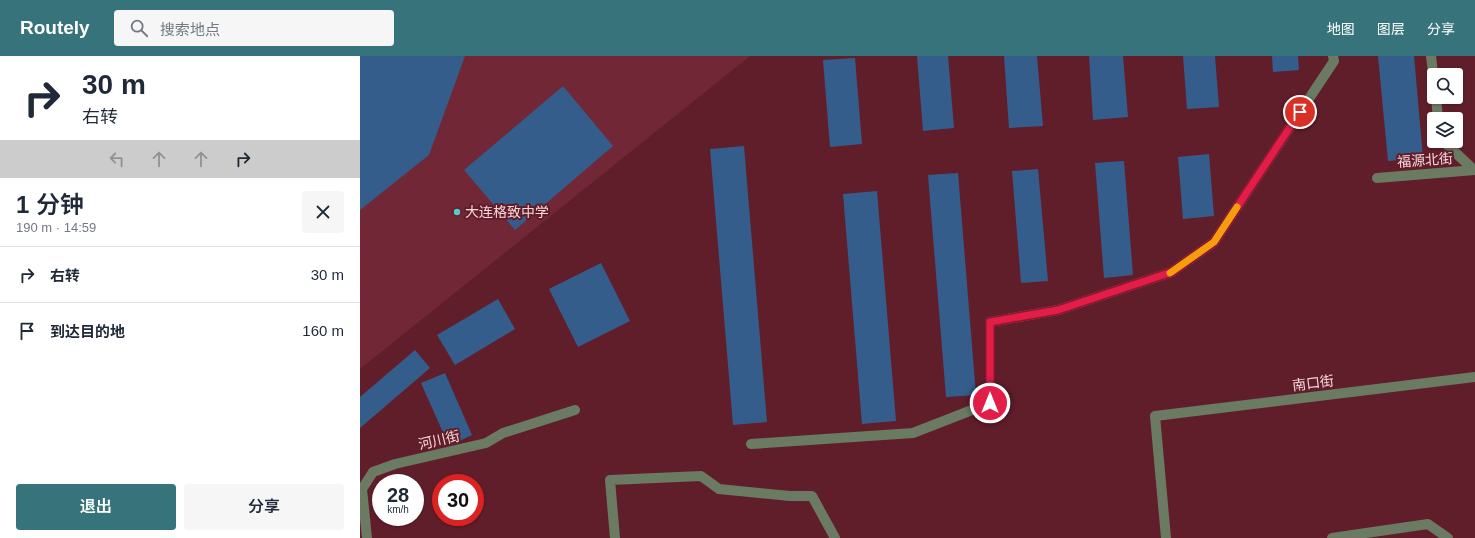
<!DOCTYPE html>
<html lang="zh">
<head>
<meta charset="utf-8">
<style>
  :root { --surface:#fff; --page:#f6f6f7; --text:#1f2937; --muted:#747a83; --line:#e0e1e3; --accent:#36737a }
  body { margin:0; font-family:Arial,"Noto Sans SC",sans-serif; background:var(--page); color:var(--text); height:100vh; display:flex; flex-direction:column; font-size:15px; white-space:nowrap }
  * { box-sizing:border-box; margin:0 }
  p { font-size:13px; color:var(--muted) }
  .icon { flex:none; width:22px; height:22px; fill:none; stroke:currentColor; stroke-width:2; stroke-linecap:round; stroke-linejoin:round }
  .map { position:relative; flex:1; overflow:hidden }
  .side { display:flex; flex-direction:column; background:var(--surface); width:360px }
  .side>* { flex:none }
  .banner { background:#fff; color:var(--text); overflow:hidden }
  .buttons { position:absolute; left:1067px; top:12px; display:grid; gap:8px }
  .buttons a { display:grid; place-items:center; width:36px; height:36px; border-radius:4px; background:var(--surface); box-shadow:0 1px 3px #0004; font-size:20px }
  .speed { position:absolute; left:12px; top:418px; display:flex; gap:8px; font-size:20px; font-weight:700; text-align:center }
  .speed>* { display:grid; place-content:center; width:52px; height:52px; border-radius:50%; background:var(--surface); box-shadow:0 1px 3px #0004; line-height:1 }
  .speed small { font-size:10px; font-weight:400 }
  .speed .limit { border:6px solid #d22; background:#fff; color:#111 }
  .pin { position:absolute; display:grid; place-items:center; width:34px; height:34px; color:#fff; margin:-17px; border:2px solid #fff; border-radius:50%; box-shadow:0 1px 4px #0007 }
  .me { position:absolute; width:44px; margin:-22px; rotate:0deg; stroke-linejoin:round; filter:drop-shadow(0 0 3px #0008) }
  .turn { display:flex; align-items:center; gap:14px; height:84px; padding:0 16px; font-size:18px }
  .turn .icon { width:52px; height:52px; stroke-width:2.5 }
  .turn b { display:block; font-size:28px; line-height:34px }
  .lanes { display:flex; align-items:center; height:38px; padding:0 16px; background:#0003; justify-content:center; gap:20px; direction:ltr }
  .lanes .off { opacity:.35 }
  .round { display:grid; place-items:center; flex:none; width:42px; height:42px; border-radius:4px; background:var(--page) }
  .overview { display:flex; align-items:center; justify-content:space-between; height:68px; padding:0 16px }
  h1 { font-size:24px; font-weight:600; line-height:30px }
  .action { display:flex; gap:8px; margin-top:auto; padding:8px 16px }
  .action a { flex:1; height:46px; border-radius:4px; background:var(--accent); color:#fff; font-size:16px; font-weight:600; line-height:46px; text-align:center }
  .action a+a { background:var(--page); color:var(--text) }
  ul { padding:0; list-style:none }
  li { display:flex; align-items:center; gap:12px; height:56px; padding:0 16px; border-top:1px solid var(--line) }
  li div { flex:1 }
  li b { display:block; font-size:15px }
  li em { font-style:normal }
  header { display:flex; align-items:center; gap:24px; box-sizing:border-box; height:56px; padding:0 20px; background:var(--accent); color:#fff }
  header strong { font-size:19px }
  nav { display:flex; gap:22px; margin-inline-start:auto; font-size:14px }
  .search { width:280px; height:36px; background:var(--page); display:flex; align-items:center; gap:10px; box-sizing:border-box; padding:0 14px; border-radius:4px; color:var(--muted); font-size:15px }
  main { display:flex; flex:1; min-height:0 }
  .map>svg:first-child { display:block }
</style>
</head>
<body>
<header>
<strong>Routely</strong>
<div class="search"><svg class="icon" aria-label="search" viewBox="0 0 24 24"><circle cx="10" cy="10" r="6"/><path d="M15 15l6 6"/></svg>搜索地点</div>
<nav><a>地图</a><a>图层</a><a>分享</a></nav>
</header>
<main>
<section class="side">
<div class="banner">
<div class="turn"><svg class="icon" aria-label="right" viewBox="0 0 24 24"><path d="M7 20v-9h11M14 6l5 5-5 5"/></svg><div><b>30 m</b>右转</div></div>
<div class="lanes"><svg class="icon off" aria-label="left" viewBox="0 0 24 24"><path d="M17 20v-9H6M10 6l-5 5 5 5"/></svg><svg class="icon off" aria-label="ahead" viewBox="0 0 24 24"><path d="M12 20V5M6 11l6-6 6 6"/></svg><svg class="icon off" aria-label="ahead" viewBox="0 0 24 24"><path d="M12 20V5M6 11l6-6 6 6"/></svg><svg class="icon" aria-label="right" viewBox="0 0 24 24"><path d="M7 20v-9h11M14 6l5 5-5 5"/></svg></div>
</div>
<div class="overview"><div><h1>1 分钟</h1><p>190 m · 14:59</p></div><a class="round"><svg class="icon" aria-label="close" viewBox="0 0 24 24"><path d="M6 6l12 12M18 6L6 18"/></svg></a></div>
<ul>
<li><svg class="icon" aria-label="right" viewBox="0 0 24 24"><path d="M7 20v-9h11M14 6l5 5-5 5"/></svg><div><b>右转</b></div><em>30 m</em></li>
<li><svg class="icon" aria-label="arrive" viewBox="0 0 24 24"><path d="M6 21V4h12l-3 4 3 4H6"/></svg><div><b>到达目的地</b></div><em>160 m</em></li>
</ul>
<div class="action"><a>退出</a><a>分享</a></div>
</section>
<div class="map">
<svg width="1115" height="482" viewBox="0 0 1115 482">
  <rect width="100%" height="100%" fill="#601e2a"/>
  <polygon fill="#712735" points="0,0 390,0 0,313"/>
  <g fill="#355d8b">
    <polygon points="0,0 105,0 69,99 0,154"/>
    <polygon points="557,0 588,0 594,72 563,75"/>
    <polygon points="644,0 677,0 683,70 649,72"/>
    <polygon points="729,0 763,0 768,61 733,64"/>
    <polygon points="823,0 855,0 859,51 827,53"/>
    <polygon points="912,0 938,0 939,14 913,16"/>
    <polygon points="1018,0 1054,0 1063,102 1028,105"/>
    <polygon points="495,2 502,88 470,91 463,4"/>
    <polygon points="203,30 253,90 155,174 104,114"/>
    <polygon points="384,90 407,366 373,369 350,93"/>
    <polygon points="849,98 854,160 823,163 818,101"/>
    <polygon points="764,105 773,219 744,222 735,107"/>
    <polygon points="678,113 688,225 661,227 652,115"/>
    <polygon points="598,117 616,339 586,341 568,119"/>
    <polygon points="517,135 536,365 502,368 483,138"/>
    <polygon points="241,207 270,265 218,291 189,233"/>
    <polygon points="138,243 155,273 95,309 77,279"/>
    <polygon points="55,294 70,312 0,372 0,341"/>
    <polygon points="85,317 112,379 89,390 61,327"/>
  </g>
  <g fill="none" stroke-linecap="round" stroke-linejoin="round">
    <g stroke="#6b7a62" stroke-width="10">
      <polyline points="1071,0 1074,26"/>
      <polyline points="1076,41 1078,63"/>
      <polyline points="1083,85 1114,114"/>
      <polyline points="1017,122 1115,114"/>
      <polyline points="391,388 553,377 630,347 630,266 698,254 812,216 854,186 974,5 973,0"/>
      <polyline points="7,482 2,433 13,416 35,408 126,387 143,377 215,354"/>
      <polyline points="255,482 250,424 341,420 359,433 430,440 452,440 475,482"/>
      <polyline points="806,482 795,360 1115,321"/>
      <polyline points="972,482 1068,468 1088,482"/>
    </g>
  </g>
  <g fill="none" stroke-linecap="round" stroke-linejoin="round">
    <g stroke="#92132f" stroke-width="10">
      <polyline id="route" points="630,347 630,266 698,254 812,216 854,186 940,56"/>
    </g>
    <use href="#route" stroke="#e11d48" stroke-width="7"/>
    <polyline stroke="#f59e0b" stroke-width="7" points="810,217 854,186 877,151"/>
  </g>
  <circle fill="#53cdcb" stroke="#601e2a" stroke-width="1.5" cx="97" cy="156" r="4"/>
  <g text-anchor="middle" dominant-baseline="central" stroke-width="4" stroke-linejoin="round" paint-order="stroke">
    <g font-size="14" fill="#fad7d9" stroke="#601e2a">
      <text transform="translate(1065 104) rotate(-4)">福源北街</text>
      <text transform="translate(953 327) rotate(-7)">南口街</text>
      <text transform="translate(79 384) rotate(-13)">河川街</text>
    </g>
    <g font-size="14" fill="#fad7d9" stroke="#601e2a" text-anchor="start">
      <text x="105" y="156">大连格致中学</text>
    </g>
  </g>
</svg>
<div class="buttons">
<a><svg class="icon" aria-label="search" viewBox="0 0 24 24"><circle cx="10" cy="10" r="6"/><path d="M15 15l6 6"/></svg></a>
<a><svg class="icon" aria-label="layers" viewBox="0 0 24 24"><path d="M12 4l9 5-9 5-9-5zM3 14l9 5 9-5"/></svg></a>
</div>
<div class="speed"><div>28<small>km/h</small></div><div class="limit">30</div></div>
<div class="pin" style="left:940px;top:56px;background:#d93025"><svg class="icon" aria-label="arrive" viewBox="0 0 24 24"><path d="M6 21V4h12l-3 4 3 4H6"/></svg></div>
<svg class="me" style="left:630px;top:347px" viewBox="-20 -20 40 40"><circle r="17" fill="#e11d48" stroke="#fff" stroke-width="3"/><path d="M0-11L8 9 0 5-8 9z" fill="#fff"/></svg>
</div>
</main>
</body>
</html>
